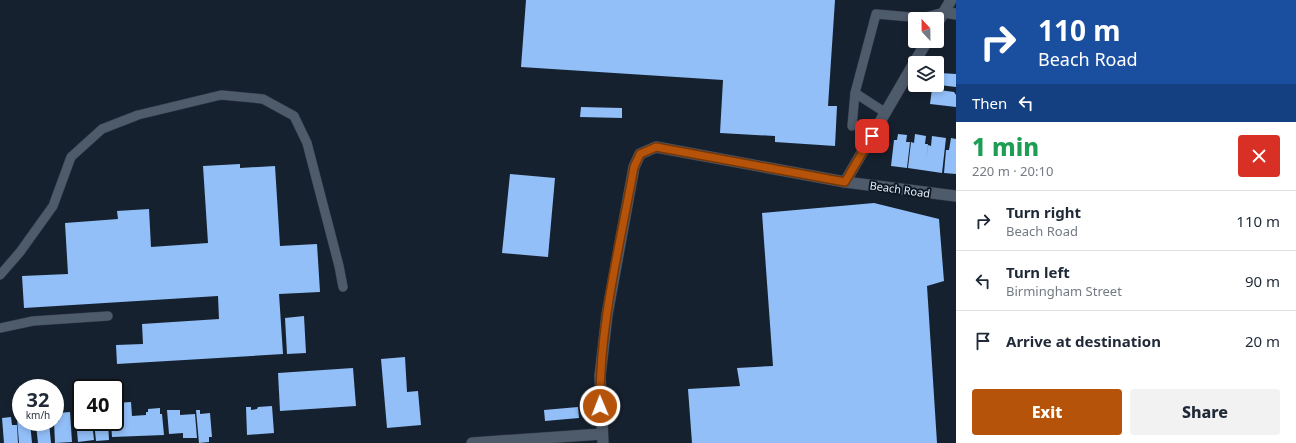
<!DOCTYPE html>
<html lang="en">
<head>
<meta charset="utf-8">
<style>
  :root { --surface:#fff; --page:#f2f2f3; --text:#1f2937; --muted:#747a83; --line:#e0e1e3; --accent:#b45309 }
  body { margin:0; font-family:"Noto Sans",sans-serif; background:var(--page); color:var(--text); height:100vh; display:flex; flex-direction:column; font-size:15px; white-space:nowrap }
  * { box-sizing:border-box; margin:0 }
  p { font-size:13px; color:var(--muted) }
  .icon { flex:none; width:22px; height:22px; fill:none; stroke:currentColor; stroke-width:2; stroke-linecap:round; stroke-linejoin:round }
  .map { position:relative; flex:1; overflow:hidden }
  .drawer { display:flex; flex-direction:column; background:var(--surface); width:340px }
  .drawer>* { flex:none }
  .hud { background:#1a4fa0; color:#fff; overflow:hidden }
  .needle { width:26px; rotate:338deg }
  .fabs { position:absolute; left:908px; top:12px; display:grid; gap:8px }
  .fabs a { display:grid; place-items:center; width:36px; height:36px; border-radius:4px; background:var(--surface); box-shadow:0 2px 6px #0003; font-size:20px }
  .speed { position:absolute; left:12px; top:379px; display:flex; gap:8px; font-size:20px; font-weight:700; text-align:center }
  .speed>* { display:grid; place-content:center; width:52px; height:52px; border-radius:50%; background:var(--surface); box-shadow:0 2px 6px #0003; line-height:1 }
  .speed small { font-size:10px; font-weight:400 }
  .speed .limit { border:2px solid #111; border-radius:6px; background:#fff; color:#111 }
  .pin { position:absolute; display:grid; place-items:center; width:34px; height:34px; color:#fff; margin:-17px; border-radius:8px; box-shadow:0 2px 6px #0006 }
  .me { position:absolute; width:44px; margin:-22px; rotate:359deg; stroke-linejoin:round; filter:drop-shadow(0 0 3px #0008) }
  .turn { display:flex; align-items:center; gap:14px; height:84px; padding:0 16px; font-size:18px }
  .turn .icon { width:52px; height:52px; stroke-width:2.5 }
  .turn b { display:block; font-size:28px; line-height:34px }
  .then { display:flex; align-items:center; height:38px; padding:0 16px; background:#0003; gap:8px; font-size:15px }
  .round { display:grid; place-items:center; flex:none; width:42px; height:42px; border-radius:4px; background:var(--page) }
  .overview { display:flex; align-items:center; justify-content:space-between; height:68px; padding:0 16px }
  h1 { font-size:24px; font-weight:800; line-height:30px; color:#1e9e55 }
  .action { display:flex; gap:8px; margin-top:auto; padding:8px 16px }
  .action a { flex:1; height:46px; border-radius:4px; background:var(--accent); color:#fff; font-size:16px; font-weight:800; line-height:46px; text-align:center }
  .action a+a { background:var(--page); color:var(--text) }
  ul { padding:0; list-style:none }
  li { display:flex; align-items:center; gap:12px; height:60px; padding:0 16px; border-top:1px solid var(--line) }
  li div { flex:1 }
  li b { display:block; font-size:15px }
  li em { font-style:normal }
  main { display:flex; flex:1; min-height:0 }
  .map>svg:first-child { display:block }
</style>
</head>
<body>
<main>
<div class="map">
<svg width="956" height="443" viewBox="0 0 956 443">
  <rect width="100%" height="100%" fill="#16212f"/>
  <g fill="#92bff8">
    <polygon points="526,0 835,0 828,106 837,106 835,146 775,142 775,136 720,133 723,80 521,67"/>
    <polygon points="940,73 956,74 956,87 939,85"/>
    <polygon points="932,89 954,92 956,95 956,107 930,104"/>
    <polygon points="581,107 622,108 622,118 580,117"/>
    <polygon points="898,134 907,135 906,142 910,142 907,168 891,166 894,140 897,140"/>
    <polygon points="915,134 926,136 925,144 928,144 926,161 928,145 931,146 932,136 946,138 942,173 908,168 911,142 914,143"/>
    <polygon points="951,138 956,139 956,174 944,173 946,150 949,150"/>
    <polygon points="240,164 240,168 275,166 280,246 317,244 320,292 279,294 283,354 117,364 116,345 143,344 142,324 219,319 218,296 24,308 22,276 68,274 65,223 118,219 117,211 149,209 151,247 208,243 203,166"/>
    <polygon points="510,174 555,178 548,257 502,253"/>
    <polygon points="874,203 939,219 944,281 927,286 937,443 692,443 688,389 740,386 737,368 773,366 762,213"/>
    <polygon points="304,316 306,353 287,354 285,318"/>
    <polygon points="405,357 407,392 418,391 421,425 387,428 381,359"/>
    <polygon points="353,368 356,406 280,411 278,373"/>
    <polygon points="131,402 132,416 146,415 146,412 148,412 148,409 160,408 160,414 162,414 164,435 112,437 111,422 115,422 115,403"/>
    <polygon points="272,406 274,433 247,435 246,407 251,407 251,410 257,409 258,407"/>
    <polygon points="578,407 579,418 545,421 544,410"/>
    <polygon points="167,410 180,410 180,415 195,414 197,438 183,438 183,433 169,434"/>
    <polygon points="196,410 200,410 200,414 210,413 212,437 209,437 209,442 199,443"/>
    <polygon points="70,412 72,442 55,443 54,422 59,421 58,413"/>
    <polygon points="11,417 12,425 17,425 18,443 4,443 2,418"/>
    <polygon points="21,417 21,422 30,422 32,443 19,443 17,418"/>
    <polygon points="76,420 81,420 81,422 92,422 94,440 78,442"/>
    <polygon points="39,422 49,422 51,443 38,443 36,425 39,425"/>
    <polygon points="94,422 108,422 109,440 96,441"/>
  </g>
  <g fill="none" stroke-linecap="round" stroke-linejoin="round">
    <g stroke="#353c48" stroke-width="10">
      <g id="service">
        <polyline points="855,93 886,113"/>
        <polyline points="852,126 855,93 876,14 922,18 944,12"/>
        <polyline points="0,275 20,252 53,206 71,157 102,129 138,115 221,95 263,99 294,116 307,143 339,266 343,287"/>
        <polyline points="0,328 33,321 108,316"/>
      </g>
    </g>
    <g stroke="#353c48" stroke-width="12">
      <g id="minor">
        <polyline points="944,12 956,14"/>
        <polyline points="472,443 602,434"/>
      </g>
    </g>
    <g stroke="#353c48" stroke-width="12">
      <g id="tertiary">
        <polyline points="937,24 951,0"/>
        <polyline points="845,182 927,41"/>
        <polyline points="603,443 600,376 607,315 634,167 640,154 656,147 845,182 956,196"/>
      </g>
    </g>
    <use href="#service" stroke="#4e5b6b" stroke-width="9"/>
    <use href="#minor" stroke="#4e5b6b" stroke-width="11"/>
    <use href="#tertiary" stroke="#4e5b6b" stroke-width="11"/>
  </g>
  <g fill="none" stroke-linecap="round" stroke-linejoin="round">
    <g stroke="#753606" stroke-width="10">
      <path id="route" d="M600 406C599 326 620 245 634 167L640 154 656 147 845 182 872 136"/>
    </g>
    <use href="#route" stroke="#b45309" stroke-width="7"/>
  </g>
  <g text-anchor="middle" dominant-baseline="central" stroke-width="4" stroke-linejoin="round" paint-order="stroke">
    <g font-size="11" fill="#e5ecf7" stroke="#0d1825">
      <text transform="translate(900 189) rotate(8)">Beach Road</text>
    </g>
  </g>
</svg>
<div class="fabs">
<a><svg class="needle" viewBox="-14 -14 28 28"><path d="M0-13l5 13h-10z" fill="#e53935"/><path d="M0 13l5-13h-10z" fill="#747a83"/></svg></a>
<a><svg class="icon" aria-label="layers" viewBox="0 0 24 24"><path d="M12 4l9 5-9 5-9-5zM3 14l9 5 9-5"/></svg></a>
</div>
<div class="speed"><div>32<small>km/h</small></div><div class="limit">40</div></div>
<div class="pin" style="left:872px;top:136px;background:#d93025"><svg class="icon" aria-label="arrive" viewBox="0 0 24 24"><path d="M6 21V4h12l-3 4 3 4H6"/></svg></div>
<svg class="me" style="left:600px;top:406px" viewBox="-20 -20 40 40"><circle r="17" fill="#b45309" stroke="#fff" stroke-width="3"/><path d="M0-11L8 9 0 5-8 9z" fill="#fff"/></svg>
</div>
<section class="drawer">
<div class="hud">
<div class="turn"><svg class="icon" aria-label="right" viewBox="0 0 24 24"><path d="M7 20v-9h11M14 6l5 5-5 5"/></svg><div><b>110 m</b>Beach Road</div></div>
<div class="then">Then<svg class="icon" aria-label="left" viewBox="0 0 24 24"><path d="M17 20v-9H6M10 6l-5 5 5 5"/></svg></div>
</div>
<div class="overview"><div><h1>1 min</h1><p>220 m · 20:10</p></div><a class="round" style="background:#d93025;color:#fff"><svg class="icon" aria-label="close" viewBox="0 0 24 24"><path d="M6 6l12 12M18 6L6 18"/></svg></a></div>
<ul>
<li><svg class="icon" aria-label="right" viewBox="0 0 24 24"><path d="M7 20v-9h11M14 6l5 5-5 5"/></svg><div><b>Turn right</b><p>Beach Road</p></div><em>110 m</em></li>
<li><svg class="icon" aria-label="left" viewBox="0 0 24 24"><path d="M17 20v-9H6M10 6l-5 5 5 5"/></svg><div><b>Turn left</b><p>Birmingham Street</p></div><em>90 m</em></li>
<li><svg class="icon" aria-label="arrive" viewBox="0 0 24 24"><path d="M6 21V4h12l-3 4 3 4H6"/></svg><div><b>Arrive at destination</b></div><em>20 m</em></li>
</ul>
<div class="action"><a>Exit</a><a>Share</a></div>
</section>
</main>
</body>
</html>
